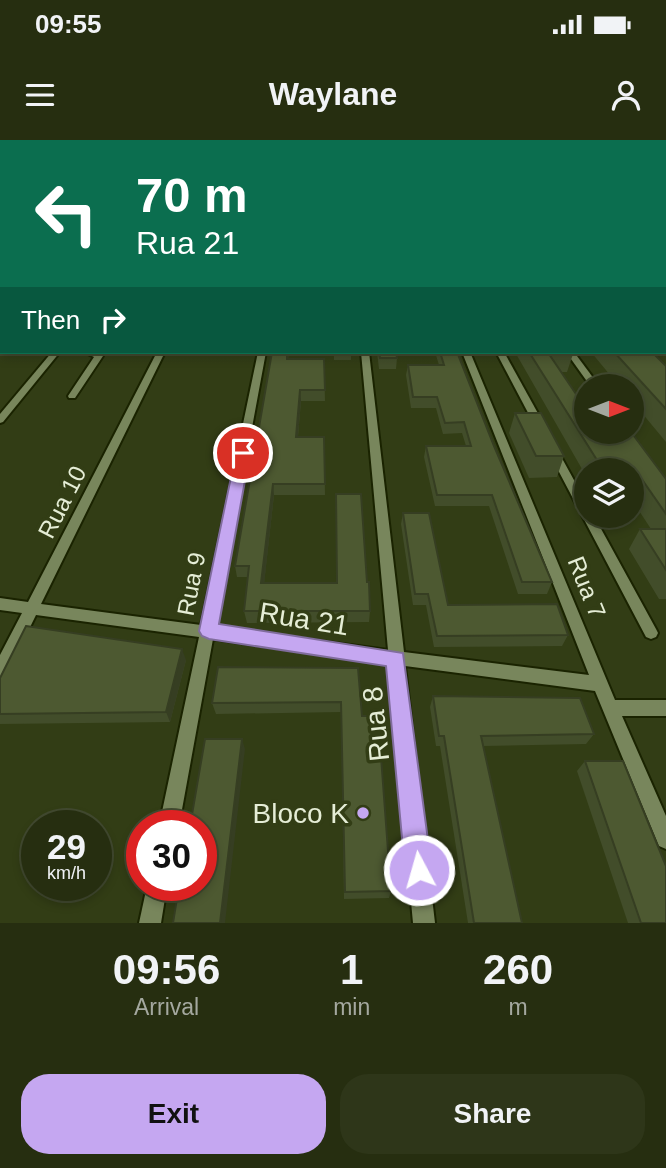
<!DOCTYPE html>
<html lang="en">
<head>
<meta charset="utf-8">
<style>
  :root { --surface:#262e10; --page:#2e3619; --text:#f1f3f6; --muted:#a4a89f; --line:#424a30; --accent:#c5a7f1 }
  body { margin:0; font-family:Helvetica,sans-serif; background:var(--page); color:var(--text); height:100vh; display:flex; flex-direction:column; font-size:26px; white-space:nowrap }
  * { box-sizing:border-box; margin:0 }
  p { font-size:23px; color:var(--muted) }
  .icon { flex:none; width:38px; height:38px; fill:none; stroke:currentColor; stroke-width:2; stroke-linecap:round; stroke-linejoin:round }
  .map { position:relative; height:783px; overflow:hidden }
  .panel { display:flex; flex-direction:column; background:var(--surface); flex:1 }
  .panel>* { flex:none }
  .top-card { position:absolute; left:0px; top:0px; width:667px; height:214px; box-shadow:0 4px 10px #0003,0 0 0 2px var(--line); background:#0b6e4f; color:#fff; overflow:hidden }
  .needle { width:46px; rotate:90deg }
  .tools { position:absolute; left:574px; top:234px; display:grid; gap:14px }
  .tools a { display:grid; place-items:center; width:70px; height:70px; border-radius:50%; background:var(--surface); box-shadow:0 4px 10px #0003,0 0 0 2px var(--line); font-size:35px }
  .speed { position:absolute; left:21px; top:670px; display:flex; gap:14px; font-size:35px; font-weight:700; text-align:center }
  .speed>* { display:grid; place-content:center; width:91px; height:91px; border-radius:50%; background:var(--surface); box-shadow:0 4px 10px #0003,0 0 0 2px var(--line); line-height:1 }
  .speed small { font-size:18px; font-weight:400 }
  .speed .limit { border:10px solid #d22; background:#fff; color:#111 }
  .pin { position:absolute; display:grid; place-items:center; width:60px; height:60px; color:#fff; margin:-30px; border:4px solid #fff; border-radius:50%; box-shadow:0 2px 7px #0007 }
  .me { position:absolute; width:77px; margin:-38px; rotate:354deg; stroke-linejoin:round; filter:drop-shadow(0 0 5px #0008) }
  .turn { display:flex; align-items:center; gap:24px; height:147px; padding:0 21px; font-size:32px }
  .turn .icon { width:91px; height:91px; stroke-width:2.5 }
  .turn b { display:block; font-size:49px; line-height:60px }
  .then { display:flex; align-items:center; height:66px; padding:0 21px; background:#0003; gap:14px; font-size:26px }
  .eta { display:flex; justify-content:space-evenly; align-items:center; height:119px; text-align:center }
  .eta b { font-size:42px; font-weight:700; line-height:49px }
  .button { display:flex; gap:14px; margin-top:auto; padding:14px 21px }
  .button a { flex:1; height:80px; border-radius:28px; background:var(--accent); color:#111; font-size:28px; font-weight:700; line-height:80px; text-align:center }
  .button a+a { background:var(--page); color:var(--text) }
  .status { display:flex; justify-content:space-between; align-items:center; height:49px; padding:0 35px; background:var(--surface); direction:ltr }
  .status svg { height:19px; fill:currentColor }
  header { display:flex; justify-content:space-between; align-items:center; height:91px; padding:0 21px; background:var(--surface); font-size:32px; font-weight:700 }
  .map>svg:first-child { display:block }
</style>
</head>
<body>
<div class="status"><b>09:55</b><svg viewBox="0 0 49 12"><path d="M0 12V9h3v3zM5 12V6h3v6zM10 12V3h3v9zM15 12V0h3v12zM26 1h20v11H26zM47 4h2v5h-2z"/></svg></div>
<header><svg class="icon" aria-label="menu" viewBox="0 0 24 24"><path d="M4 6h16M4 12h16M4 18h16"/></svg>Waylane<svg class="icon" aria-label="person" viewBox="0 0 24 24"><circle cx="12" cy="8" r="4"/><path d="M4 21q1-7 8-7t8 7"/></svg></header>
<div class="map">
<svg width="666" height="783" viewBox="0 0 666 783">
  <rect width="100%" height="100%" fill="#323d15"/>
  <g fill="none" stroke-linecap="round" stroke-linejoin="round">
    <g stroke="#1a2300" stroke-width="4">
      <g id="minor">
        <rect x="0" y="153" width="2" height="4"/>
        <polygon points="0,170 2,170 0,175"/>
        <rect x="665" y="190" width="1" height="5"/>
        <polygon points="52,212 60,212 3,282 0,283 0,274"/>
        <polygon points="84,212 95,212 103,216 75,258 69,258 68,256 94,217"/>
        <polygon points="157,212 165,212 41,464 201,485 258,212 266,212 215,487 388,510 361,212 369,212 404,512 589,535 462,212 470,212 615,560 666,560 666,576 622,576 666,676 666,709 659,706 595,551 405,526 435,783 413,783 389,524 213,499 179,686 159,686 199,497 36,475 6,536 0,538 0,515 22,473 0,470 0,458 28,462"/>
        <polygon points="496,212 504,212 545,286 543,288 537,288 535,286"/>
        <polygon points="566,212 574,212 600,247 591,247"/>
        <polygon points="553,308 558,311 586,362 586,376 594,376 656,489 658,493 656,497 651,499 646,497 548,311"/>
        <polygon points="147,746 167,746 161,783 139,783"/>
      </g>
    </g>
    <use href="#minor" fill="#78865c" fill-rule="evenodd"/>
  </g>
  <g fill="#424d2a">
    <polygon points="665,136 666,136 666,176 665,175"/>
    <polygon points="666,201 666,216 662,212 665,212"/>
    <polygon points="272,212 289,212 288,219 324,219 325,261 301,261 298,297 324,297 325,355 274,355 264,443 367,442 370,471 369,482 247,483 244,471 248,437 237,437 235,426"/>
    <rect x="334" y="212" width="17" height="8"/>
    <polygon points="377,212 396,212 397,218 396,229 379,229"/>
    <polygon points="435,212 457,212 494,306 552,442 547,454 518,454 489,366 435,366 424,317 426,306 466,306 462,293 443,294 436,268 411,268 406,235 408,225 439,225"/>
    <polygon points="515,212 571,212 573,214 567,232 561,232 576,254 666,339 666,459 659,459 629,409 640,389 651,389 632,360 632,331 586,331 586,336"/>
    <polygon points="591,212 652,212 666,226 666,302 632,261 632,247 620,247"/>
    <polygon points="515,273 564,316 557,337 529,338 509,293"/>
    <polygon points="403,373 448,465 568,495 562,506 434,507 426,465 413,465 401,384"/>
    <polygon points="186,520 170,582 0,584 0,538"/>
    <polygon points="358,528 362,576 391,751 389,758 344,759 341,572 216,574 212,563"/>
    <polygon points="433,556 594,594 586,604 483,606 522,783 468,783 440,606 436,606 430,567"/>
    <polygon points="585,621 666,783 628,783 577,631"/>
  </g>
  <g fill="#363e22">
    <polygon points="300,250 301,261 297,308 296,297"/>
    <polygon points="273,344 274,355 263,455 261,443"/>
    <polygon points="182,509 186,520 170,582 166,572"/>
    <polygon points="242,599 245,609 225,783 220,783"/>
  </g>
  <g fill="#4d5931" stroke="#363e22" stroke-width="2">
    <polygon points="665,136 666,136 666,153 665,152"/>
    <polygon points="272,212 287,212 287,219 324,219 325,250 300,250 296,297 324,297 325,344 273,344 261,443 337,443 336,354 361,354 367,442 369,442 370,471 244,471 249,426 235,426"/>
    <polygon points="379,212 396,212 397,218 380,218"/>
    <polygon points="440,212 457,212 494,306 552,442 522,442 492,355 437,355 426,306 471,306 464,282 445,283 437,257 413,257 408,225 444,225"/>
    <polygon points="529,212 571,212 573,214 549,214 576,254 586,254 586,292 631,292 666,339 666,374 634,328 602,328"/>
    <polygon points="614,212 652,212 666,226 666,269"/>
    <polygon points="515,273 541,273 564,316 536,316"/>
    <polygon points="403,373 429,373 448,465 557,464 568,495 437,496 428,454 415,454"/>
    <polygon points="640,389 666,389 666,430"/>
    <polygon points="26,486 182,509 166,572 0,574 0,538"/>
    <polygon points="218,527 358,528 362,576 378,576 391,751 345,752 341,562 212,563"/>
    <polygon points="433,556 580,558 594,594 481,596 522,783 474,783 444,596 439,596"/>
    <polygon points="205,599 242,599 220,783 173,783 179,746 201,746 201,686 190,686"/>
    <polygon points="585,621 623,621 666,726 666,783 641,783"/>
  </g>
  <linearGradient id="sky" x2="0" y2="1"><stop stop-color="#1c220c"/><stop offset="0.51" stop-color="#495746"/><stop offset="1" stop-color="#495746" stop-opacity="0"/></linearGradient>
  <rect width="666" height="223" fill="url(#sky)"/>
  <polygon fill="#c5a7f1" stroke="#806d9d" stroke-width="2" points="243,309 250,313 219,484 403,513 432,730 428,740 419,744 409,740 405,730 386,526 209,499 202,496 199,491 236,313"/>
  <circle fill="#c5a7f1" stroke="#323d15" stroke-width="2.5" cx="363" cy="673" r="7"/>
  <g text-anchor="middle" dominant-baseline="central" stroke-width="7" stroke-linejoin="round" paint-order="stroke">
    <g font-size="24" fill="#e5edd6" stroke="#323d15">
      <text transform="translate(62 362) rotate(-63)">Rua 10</text>
      <text transform="translate(191 444) rotate(-79)">Rua 9</text>
      <text transform="translate(587 447) rotate(68)">Rua 7</text>
    </g>
    <g font-size="28" fill="#e5edd6" stroke="#323d15">
      <text transform="translate(304 479) rotate(9)">Rua 21</text>
      <text transform="translate(376 584) rotate(-96)">Rua 8</text>
    </g>
    <g font-size="28" fill="#e5edd6" stroke="#323d15" text-anchor="end">
      <text x="349" y="673">Bloco K</text>
    </g>
  </g>
</svg>
<div class="tools">
<a><svg class="needle" viewBox="-14 -14 28 28"><path d="M0-13l5 13h-10z" fill="#e53935"/><path d="M0 13l5-13h-10z" fill="#a4a89f"/></svg></a>
<a><svg class="icon" aria-label="layers" viewBox="0 0 24 24"><path d="M12 4l9 5-9 5-9-5zM3 14l9 5 9-5"/></svg></a>
</div>
<div class="speed"><div>29<small>km/h</small></div><div class="limit">30</div></div>
<div class="pin" style="left:243px;top:313px;background:#d93025"><svg class="icon" aria-label="arrive" viewBox="0 0 24 24"><path d="M6 21V4h12l-3 4 3 4H6"/></svg></div>
<svg class="me" style="left:419px;top:730px" viewBox="-20 -20 40 40"><circle r="17" fill="#c5a7f1" stroke="#fff" stroke-width="3"/><path d="M0-11L8 9 0 5-8 9z" fill="#fff"/></svg>
<div class="top-card">
<div class="turn"><svg class="icon" aria-label="left" viewBox="0 0 24 24"><path d="M17 20v-9H6M10 6l-5 5 5 5"/></svg><div><b>70 m</b>Rua 21</div></div>
<div class="then">Then<svg class="icon" aria-label="right" viewBox="0 0 24 24"><path d="M7 20v-9h11M14 6l5 5-5 5"/></svg></div>
</div>
</div>
<section class="panel">
<div class="eta">
<div><b>09:56</b><p>Arrival</p></div>
<div><b>1</b><p>min</p></div>
<div><b>260</b><p>m</p></div>
</div>
<div class="button"><a>Exit</a><a>Share</a></div>
</section>
</body>
</html>
